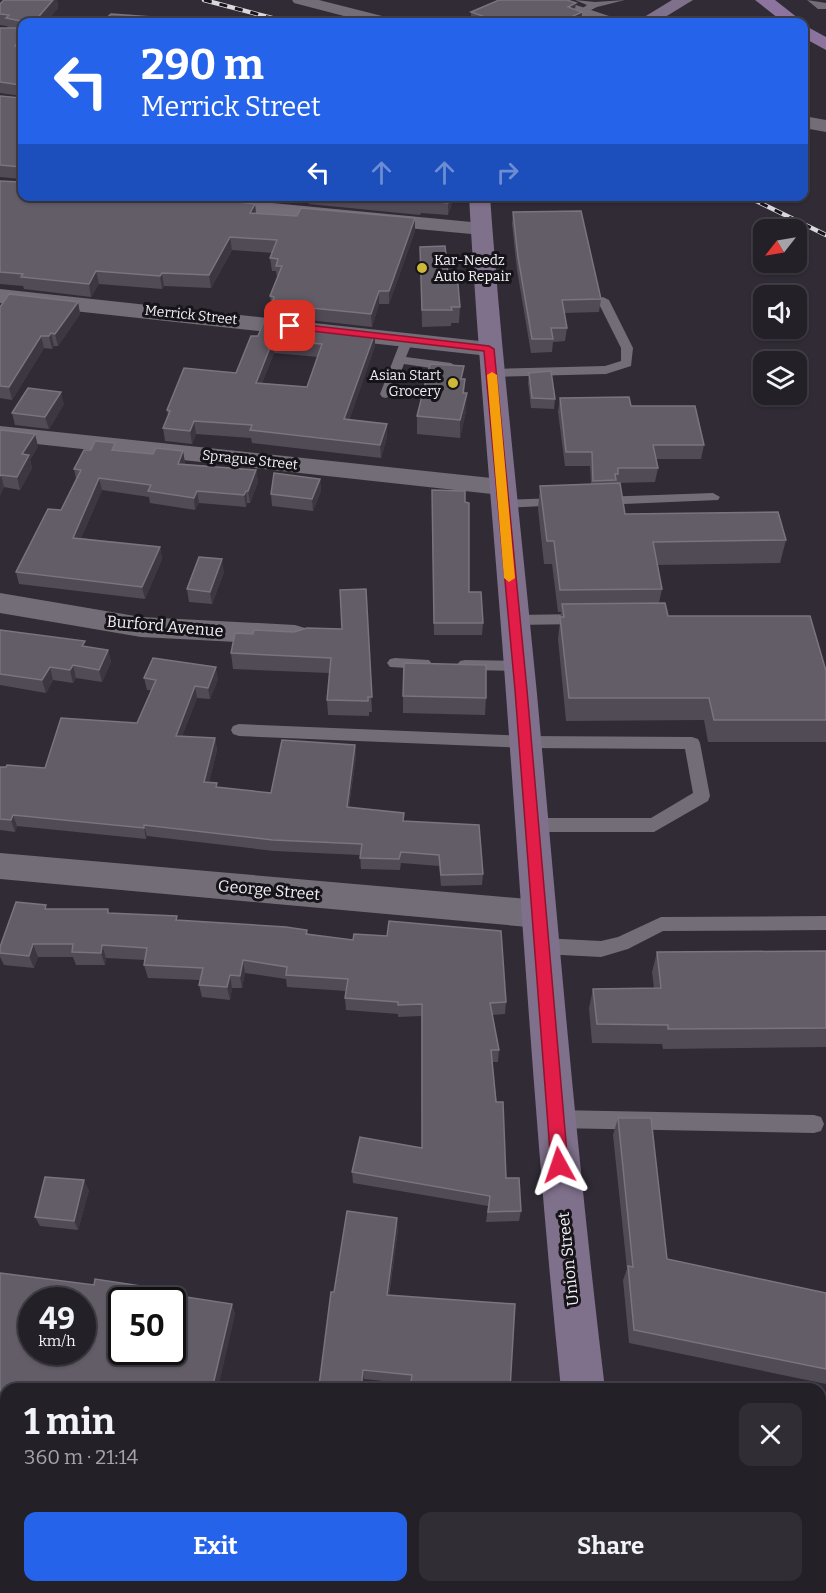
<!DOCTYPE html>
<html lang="en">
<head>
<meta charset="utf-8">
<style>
  :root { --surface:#242028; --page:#302d34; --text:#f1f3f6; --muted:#a3a3a8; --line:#413e45; --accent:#2563eb }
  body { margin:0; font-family:Bitter,serif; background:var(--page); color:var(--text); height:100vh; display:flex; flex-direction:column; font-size:22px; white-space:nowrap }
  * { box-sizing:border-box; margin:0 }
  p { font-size:20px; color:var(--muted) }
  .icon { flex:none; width:33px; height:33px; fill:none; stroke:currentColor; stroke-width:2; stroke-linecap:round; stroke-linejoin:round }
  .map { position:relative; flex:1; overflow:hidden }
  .sheet { position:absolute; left:0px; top:1383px; width:826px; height:210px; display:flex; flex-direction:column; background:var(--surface); border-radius:18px 18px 0 0; box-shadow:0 2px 4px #0004,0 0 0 2px var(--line) }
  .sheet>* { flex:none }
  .banner { position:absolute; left:18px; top:18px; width:790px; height:183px; border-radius:12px; box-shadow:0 2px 4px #0004,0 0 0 2px var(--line); background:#2563eb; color:#fff; overflow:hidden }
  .needle { width:39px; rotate:239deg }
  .fabs { position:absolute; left:753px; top:219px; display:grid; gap:12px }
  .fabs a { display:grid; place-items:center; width:54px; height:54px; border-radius:12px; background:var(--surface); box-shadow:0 2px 4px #0004,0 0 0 2px var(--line); font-size:30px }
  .speed { position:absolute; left:18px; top:1287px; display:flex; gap:12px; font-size:30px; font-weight:700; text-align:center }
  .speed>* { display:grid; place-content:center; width:78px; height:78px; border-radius:50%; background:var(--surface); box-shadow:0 2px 4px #0004,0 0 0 2px var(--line); line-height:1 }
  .speed small { font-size:15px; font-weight:400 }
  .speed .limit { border:3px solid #111; border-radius:9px; background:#fff; color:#111 }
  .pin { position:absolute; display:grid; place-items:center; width:51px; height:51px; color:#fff; margin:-26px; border-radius:12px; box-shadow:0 3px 9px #0006 }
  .me { position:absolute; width:66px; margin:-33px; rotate:355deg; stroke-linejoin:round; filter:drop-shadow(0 0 4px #0008) }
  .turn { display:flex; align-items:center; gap:21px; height:126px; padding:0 24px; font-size:27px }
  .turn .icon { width:78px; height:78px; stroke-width:2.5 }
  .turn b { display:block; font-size:42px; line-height:51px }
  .lanes { display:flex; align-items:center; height:57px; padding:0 24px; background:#0003; justify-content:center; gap:30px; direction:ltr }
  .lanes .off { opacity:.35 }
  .round { display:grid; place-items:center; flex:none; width:63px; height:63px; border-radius:12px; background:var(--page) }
  .summary { display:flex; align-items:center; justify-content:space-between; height:102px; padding:0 24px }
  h1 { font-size:36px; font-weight:700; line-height:45px }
  .cta { display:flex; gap:12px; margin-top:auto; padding:12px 24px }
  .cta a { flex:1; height:69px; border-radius:12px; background:var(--accent); color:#fff; font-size:24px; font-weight:700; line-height:69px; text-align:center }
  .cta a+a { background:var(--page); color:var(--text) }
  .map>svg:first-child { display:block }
</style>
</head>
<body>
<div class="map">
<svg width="826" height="1593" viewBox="0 0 826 1593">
  <rect width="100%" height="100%" fill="#302b35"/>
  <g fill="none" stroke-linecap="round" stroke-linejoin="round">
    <g fill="#736d78" fill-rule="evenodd">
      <polygon points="575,0 595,2 625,0 597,7 581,15 577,12 587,5"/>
      <polygon points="807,0 826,3 826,9 818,9"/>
      <polygon points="603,297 609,300 633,348 631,366 606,374 492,377 486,373 492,369 605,366 621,361 621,348 597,300"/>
      <polygon points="407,336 413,340 406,357 451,363 457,367 451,371 404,364 392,394 386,398 382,397 380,394 401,340"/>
      <polygon points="713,493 720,497 718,500 600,505 593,501 600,497"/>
      <polygon points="559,498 564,499 566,502 564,505 502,508 495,504 502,500"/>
      <polygon points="582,614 589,619 582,624 514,625 507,620 514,615"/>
      <polygon points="395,658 429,660 432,664 429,668 424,669 390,667 387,663 390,659"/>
      <polygon points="465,660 518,661 523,662 526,666 523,670 518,671 465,670 460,669 457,665 460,661"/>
      <polygon points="239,724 525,736 692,737 698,739 700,743 710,796 708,801 654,832 532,832 526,830 524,825 526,820 532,818 651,818 693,793 685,749 525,748 239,736 233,734 231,730 233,726"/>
      <polygon points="826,916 826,930 663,931 628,949 601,957 542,954 536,951 533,946 536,941 542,938 601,941 618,937 661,917"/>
      <polygon points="555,1110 814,1115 821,1117 824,1124 821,1131 814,1133 555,1128 548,1125 545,1119 548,1113"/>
      <polygon points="667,1587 693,1587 695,1593 669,1593"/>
    </g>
    <g fill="#736d78" fill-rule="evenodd">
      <polygon points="292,0 319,0 390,18 392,22 367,22 294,3"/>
      <polygon points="537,0 561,0 615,18 617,22 594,22 539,3"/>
      <polygon points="804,116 826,120 826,132 804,128"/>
      <polygon points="119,196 199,196 482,223 489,225 492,229 489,233 482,235 129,202 122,200"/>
      <polygon points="0,289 489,342 497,344 500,349 497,354 489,356 0,303"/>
      <polygon points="0,426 501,479 510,481 514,487 510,493 501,495 0,440"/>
      <polygon points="0,593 141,617 295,625 305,628 309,635 305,642 295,645 141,637 0,613"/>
      <polygon points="0,853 539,900 551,904 556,914 551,924 539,928 0,879"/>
      <polygon points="0,1437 6,1439 6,1483 0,1481"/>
    </g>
    <g fill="#7f708b" fill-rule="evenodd">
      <polygon points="672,0 693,0 657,22 636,22"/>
      <path d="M469 196H490C502 363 521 528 537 694 558 926 577 1158 605 1389H561C537 1158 523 926 506 694 494 528 478 363 469 196Z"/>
      <polygon points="581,1587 629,1587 630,1593 582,1593"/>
    </g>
    <g fill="#8c749e" fill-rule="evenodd">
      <polygon points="755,0 775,0 803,22 783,22"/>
      <polygon points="804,25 826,37 826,50 804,38"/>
    </g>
    <g stroke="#dad7dd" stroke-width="4.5">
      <g id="rail">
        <polyline points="204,0 287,22"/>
        <polyline points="746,196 826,235"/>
      </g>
    </g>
    <use href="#rail" stroke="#171419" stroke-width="3" stroke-dasharray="8" stroke-linecap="butt"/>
  </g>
  <g fill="#514b56" fill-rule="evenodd">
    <polygon points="4,0 57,0 58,8 46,22 22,22 22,196 255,204 256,213 297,216 415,218 415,231 389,304 379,304 372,327 273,316 270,296 277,278 276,271 272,271 270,258 273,253 232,250 211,288 164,286 162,289 99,284 91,297 24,289 23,286 0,284 0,181 21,182 21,179 0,177 0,96 21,98 21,96 0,93 0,28 8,28 7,26 0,25 0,4"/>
    <polygon points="575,9 582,12 581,22 471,22 471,12"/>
    <polygon points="228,196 267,196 265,200"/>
    <polygon points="308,196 454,196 448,215 421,213 420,215 309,204"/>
    <polygon points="513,212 601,299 599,312 564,313 567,328 565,341 553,342 552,352 531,353 517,270 512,224"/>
    <polygon points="420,247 448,274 460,307 459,323 451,323 451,326 422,327"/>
    <polygon points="78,302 80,314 58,346 54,346 52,349 44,348 12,400 0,398 0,307"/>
    <path d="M375 333V346L349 420 387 424V437L381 458 252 443 251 438 196 434 192 444 165 441 163 428 168 416 167 410 236 373 258 336ZM274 353 318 357 307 387 262 383Z"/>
    <polygon points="529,373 555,399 554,409 531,408 528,383"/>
    <polygon points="463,379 465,379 465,393 466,411 460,438 417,434 417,416"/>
    <polygon points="560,398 631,406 704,445 701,459 656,459 658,468 655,482 617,483 625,514 786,540 780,563 657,565 662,589 659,603 668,616 826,671 826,742 708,742 704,720 566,721 558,639 561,612 558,612 552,564 544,564 538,509 540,486 591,484 590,466 565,466 558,412"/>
    <polygon points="64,404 49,429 15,425 12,413"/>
    <polygon points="0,431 38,446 30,460 32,468 20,490 4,487 0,495"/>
    <polygon points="91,450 116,450 153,454 183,451 185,464 256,470 258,482 250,503 247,503 246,507 199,503 195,510 150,503 149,497 102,490 81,538 160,547 162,559 145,599 19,584 16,572 61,510 76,479 74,469"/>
    <polygon points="320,479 321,491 313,511 272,506 271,494"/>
    <polygon points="432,503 483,623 482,635 434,635"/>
    <polygon points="224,572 212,604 189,602 187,589"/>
    <polygon points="366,589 372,712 369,712 369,716 328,715 327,700 329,673 233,669 231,653 253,634 342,629"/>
    <polygon points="0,630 87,647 108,650 111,662 102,682 76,678 73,683 53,680 46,693 0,685"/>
    <polygon points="144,678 218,679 210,699 197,698 182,736 215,738 217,750 209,782 217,787 271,793 355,745 356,756 349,807 404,813 404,821 483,874 482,885 441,886 439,866 401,863 400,870 361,869 360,855 274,851 147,836 146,839 17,826 15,832 0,830 0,767 45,768 137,723 151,690 147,690"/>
    <polygon points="403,696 486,698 485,715 403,713"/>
    <polygon points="48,909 109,913 178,920 307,930 308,934 506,1002 505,1014 492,1015 499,1050 498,1062 492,1062 506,1178 521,1211 519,1221 486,1222 488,1206 353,1183 352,1172 422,1148 421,1016 398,1017 398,1014 346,1010 345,998 346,991 287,987 286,979 245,973 242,988 232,988 230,1000 202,997 199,985 200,980 148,978 144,965 145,960 106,958 105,965 76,965 73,957 38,957 34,968 4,965 0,957 0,953"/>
    <polygon points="826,951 826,1047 663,1049 662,1044 592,1043 589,1008 593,989 654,988 652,972 657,952"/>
    <polygon points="618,1118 667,1259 826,1293 826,1384 629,1343 623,1280 627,1269 613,1135"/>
    <polygon points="89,1190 78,1230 40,1226 35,1217"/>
    <polygon points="398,1229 389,1296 515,1304 411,1384 364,1379 363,1389 319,1389 319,1386 334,1292"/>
    <polygon points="0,1273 157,1293 232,1304 235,1315 6,1389 6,1400 0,1399"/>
  </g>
  <g fill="#3d3742">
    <polygon points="53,0 57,0 58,8 46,22 34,22"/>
    <polygon points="576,3 574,15 582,12 581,22 560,22 568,7"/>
    <polygon points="22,36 22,51 15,46"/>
    <polygon points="450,196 454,196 448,215 448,203"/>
    <polygon points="255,204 256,216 250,213"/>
    <polygon points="415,218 415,231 389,304 389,291"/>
    <polygon points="230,237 232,250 211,288 209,275"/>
    <polygon points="96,271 99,284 91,297 89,284"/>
    <polygon points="162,273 164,286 162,289 160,276"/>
    <polygon points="379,291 379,304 372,327 371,314"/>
    <polygon points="78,302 80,314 58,346 55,334"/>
    <polygon points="51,333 54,346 52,349 49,336"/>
    <polygon points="375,333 375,346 345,433 344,419"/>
    <polygon points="41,336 44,348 12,400 9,387"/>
    <polygon points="273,340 274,353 257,396 256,383"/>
    <polygon points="465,379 465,397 467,393 466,411 460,438 460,420"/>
    <polygon points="61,392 64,404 49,429 45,417"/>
    <polygon points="194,421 196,434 192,444 190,431"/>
    <polygon points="387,424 387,437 381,458 380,445"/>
    <polygon points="35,434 38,446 30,460 32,468 20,490 17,477 22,454"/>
    <polygon points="183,451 185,463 180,475 178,464"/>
    <polygon points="256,470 258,482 250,503 248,491"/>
    <polygon points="1,475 4,487 0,495 0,476"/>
    <polygon points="99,478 102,490 76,549 73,538"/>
    <polygon points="320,479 321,491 313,511 312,499"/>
    <polygon points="197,491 199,503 195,510 194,498"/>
    <polygon points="246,491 247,503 246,507 244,495"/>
    <polygon points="160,547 162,559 145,599 142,587"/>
    <polygon points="222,559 224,572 212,604 210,592"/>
    <polygon points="108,650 111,662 102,682 99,670"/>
    <polygon points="73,665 76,678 73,683 70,670"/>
    <polygon points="50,667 53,680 46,693 42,680"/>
    <polygon points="216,667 218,679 210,699 208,688"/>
    <polygon points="195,686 197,698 178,747 176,736"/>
    <polygon points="215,738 217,750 206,793 204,782"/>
    <polygon points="355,745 356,756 347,818 347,807"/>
    <polygon points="13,815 17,826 15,832 11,820"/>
    <polygon points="144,825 147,836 146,839 144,828"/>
    <polygon points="33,944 38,957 34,968 29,956"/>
    <polygon points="102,945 106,958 105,965 101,953"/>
    <polygon points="243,960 245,973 242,988 240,976"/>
    <polygon points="230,975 232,988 230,1000 227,987"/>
    <polygon points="84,1180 89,1190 78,1230 74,1221"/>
    <polygon points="397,1218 398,1229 387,1306 387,1295"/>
    <polygon points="232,1304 235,1315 218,1389 212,1389"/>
    <polygon points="363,1370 364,1379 363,1389 361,1389"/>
    <polygon points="184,1587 189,1587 188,1593 182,1593"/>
    <polygon points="279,1587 282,1587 281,1593 278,1593"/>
  </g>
  <g fill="#625d67" stroke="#79747d" stroke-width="1.5" fill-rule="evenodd">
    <polygon points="4,0 53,0 34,22 22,22 22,36 15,46 22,46 22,196 184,196 255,204 250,213 297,216 301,208 415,218 389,291 379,291 371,314 272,304 274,297 270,296 282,266 276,266 278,259 270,258 277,240 230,237 209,275 162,273 160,276 96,271 89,284 21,277 23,274 0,272 0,181 21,182 21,167 0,165 0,96 21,98 21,85 0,82 0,28 21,28 21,21 6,18 9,15 0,14 0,4"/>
    <polygon points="499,0 567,0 576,3 568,7 582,12 560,22 499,22 471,12"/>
    <polygon points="111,14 166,18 162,22 102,22"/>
    <polygon points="712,18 726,22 702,22"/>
    <polygon points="359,196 450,196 448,203 421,200 420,202"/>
    <polygon points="581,211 601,299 562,300 567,328 551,328 553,339 532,339 518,257 513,212"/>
    <polygon points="445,246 448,274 457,273 460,307 451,307 452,310 422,310 420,247"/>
    <polygon points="9,294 78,302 55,334 51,333 49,336 41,336 9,387 0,386 0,307"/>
    <path d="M264 321 375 333 344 419 387 424 380 445 250 430 252 425 194 421 190 431 163 428 170 411 167 410 184 368 236 373 251 336H258ZM273 340 322 344 307 387 256 383Z"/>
    <polygon points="430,364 464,366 461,379 465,379 463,393 467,393 460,420 417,416"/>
    <polygon points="551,371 555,399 532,398 529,373"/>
    <polygon points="28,388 61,392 45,417 12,413"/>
    <polygon points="629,397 631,406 695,406 704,445 653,445 658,468 618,468 618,474 615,474 616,480 593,481 592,452 566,452 560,398"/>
    <polygon points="1,430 35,434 22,454 29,455 17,477 1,475 0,476 0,431"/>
    <polygon points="95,441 115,443 112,450 153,454 156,448 183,451 178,464 256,470 248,491 246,491 244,495 197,491 194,498 148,491 151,485 99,478 73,538 160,547 142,587 16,572 48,509 61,510 81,470 74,469 84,450 91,450"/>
    <polygon points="274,473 320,479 312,499 271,494"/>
    <polygon points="620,483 625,514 778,512 786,540 653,542 662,589 560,590 554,541 547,541 540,486"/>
    <polygon points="432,490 465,491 465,502 469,503 469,592 481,592 483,623 434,623"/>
    <polygon points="199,557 222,559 210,592 187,589"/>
    <polygon points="366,589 372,697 368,697 368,701 327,700 331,658 231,653 235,633 253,634 254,630 294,632 307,628 342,629 340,590"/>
    <polygon points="665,603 668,616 810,616 826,671 826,720 714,720 709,698 569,698 560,617 564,617 562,604"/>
    <polygon points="0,630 85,641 82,646 108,650 99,670 73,665 70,670 50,667 42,680 0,674"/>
    <polygon points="153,658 216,667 208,688 195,686 176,736 215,738 204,782 217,783 216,787 271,793 282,740 355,745 347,807 404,813 403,821 479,825 483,874 441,875 439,855 401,852 399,859 360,858 362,844 273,840 144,825 144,828 13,815 11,820 0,819 0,767 6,767 7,765 45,768 61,718 137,723 156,680 144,678"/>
    <polygon points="404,663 486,665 486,698 403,696"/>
    <polygon points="16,902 46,905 45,909 108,909 108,913 177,916 176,920 286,927 307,930 306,934 353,940 354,934 387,936 389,921 501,931 506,1002 490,1003 499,1050 491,1050 496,1102 503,1102 506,1178 519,1178 521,1211 488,1212 490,1196 352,1172 360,1137 422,1148 422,1004 398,1005 398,1002 345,998 348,979 286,975 287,967 243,960 240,976 230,975 227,987 199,985 203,968 144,965 147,948 102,945 101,953 72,952 73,944 33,944 29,956 0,953 0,947"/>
    <polygon points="826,951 826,1028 668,1029 668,1025 597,1024 593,989 661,988 657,952"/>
    <polygon points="618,1118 651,1118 667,1259 826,1293 826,1369 634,1330 628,1266 633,1267"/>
    <polygon points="45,1177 84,1180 74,1221 35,1217"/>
    <polygon points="347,1211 397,1218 387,1295 515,1304 510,1389 410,1389 412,1375 363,1370 361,1389 350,1389 319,1386 331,1292 334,1292"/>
    <path d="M0 1273 94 1285 95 1279 155 1288 154 1292 232 1304 212 1389H6V1392L0 1391ZM32 1300H82V1352H32ZM122 1300H172V1352H122Z"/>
    <polygon points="0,1520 6,1521 6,1587 127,1587 140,1588 140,1587 184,1587 182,1593 0,1593"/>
    <polygon points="234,1587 279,1587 278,1593 233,1593"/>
    <polygon points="321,1587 331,1587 371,1592 371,1593 320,1593"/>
  </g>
  <polygon fill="#e11d48" stroke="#92132f" stroke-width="1.5" points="290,323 489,346 494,349 527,690 568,1165 565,1171 559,1173 553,1171 551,1165 515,690 484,351 286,328 285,326"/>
  <polygon fill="#f59e0b" points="492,372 497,375 515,578 509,582 504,578 487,375"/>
  <g fill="#ceb837" stroke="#171419" stroke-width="2">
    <circle cx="422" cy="268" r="6"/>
    <circle cx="453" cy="383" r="6"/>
  </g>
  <g text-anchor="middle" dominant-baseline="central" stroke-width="6" stroke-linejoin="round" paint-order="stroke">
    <g font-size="14" fill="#f2eff5" stroke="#171419" text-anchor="start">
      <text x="434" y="260">Kar-Needz<tspan x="434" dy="16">Auto Repair</tspan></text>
      <text x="441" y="375" text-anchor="end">Asian Start<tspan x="441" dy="16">Grocery</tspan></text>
    </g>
    <g font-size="14" fill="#f2eff5" stroke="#171419">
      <text transform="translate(191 315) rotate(6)">Merrick Street</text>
      <text transform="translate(250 460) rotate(6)">Sprague Street</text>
    </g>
    <g font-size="16" fill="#f2eff5" stroke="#171419">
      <text transform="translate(165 626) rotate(5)">Burford Avenue</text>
      <text transform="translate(269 890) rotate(5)">George Street</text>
      <text transform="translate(568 1259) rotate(-96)">Union Street</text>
    </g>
  </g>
</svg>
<div class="fabs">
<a><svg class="needle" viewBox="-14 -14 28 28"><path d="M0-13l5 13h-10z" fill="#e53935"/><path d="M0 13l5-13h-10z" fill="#a3a3a8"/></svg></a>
<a><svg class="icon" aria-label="sound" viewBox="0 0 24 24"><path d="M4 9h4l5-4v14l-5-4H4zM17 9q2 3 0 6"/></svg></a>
<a><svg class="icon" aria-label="layers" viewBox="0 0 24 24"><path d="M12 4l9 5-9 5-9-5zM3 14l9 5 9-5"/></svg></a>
</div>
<div class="speed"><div>49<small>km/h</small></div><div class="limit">50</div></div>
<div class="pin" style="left:290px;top:326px;background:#d93025"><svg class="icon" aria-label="arrive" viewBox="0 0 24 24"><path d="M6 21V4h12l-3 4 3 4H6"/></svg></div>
<svg class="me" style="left:559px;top:1165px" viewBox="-20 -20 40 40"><path d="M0-17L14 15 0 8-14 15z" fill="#e11d48" stroke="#fff" stroke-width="4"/></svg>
<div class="banner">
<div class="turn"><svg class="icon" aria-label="left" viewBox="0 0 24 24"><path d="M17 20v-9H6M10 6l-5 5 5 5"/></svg><div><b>290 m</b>Merrick Street</div></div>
<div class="lanes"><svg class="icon" aria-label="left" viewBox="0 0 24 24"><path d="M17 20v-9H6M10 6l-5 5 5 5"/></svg><svg class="icon off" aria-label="ahead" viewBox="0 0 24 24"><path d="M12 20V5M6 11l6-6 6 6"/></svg><svg class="icon off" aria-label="ahead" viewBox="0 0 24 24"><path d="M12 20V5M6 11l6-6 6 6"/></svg><svg class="icon off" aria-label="right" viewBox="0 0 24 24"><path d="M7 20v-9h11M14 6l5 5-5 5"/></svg></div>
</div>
<section class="sheet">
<div class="summary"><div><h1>1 min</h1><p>360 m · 21:14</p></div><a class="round"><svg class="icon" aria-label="close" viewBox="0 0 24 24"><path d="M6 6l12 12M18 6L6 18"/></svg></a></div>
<div class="cta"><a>Exit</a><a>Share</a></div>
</section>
</div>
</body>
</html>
